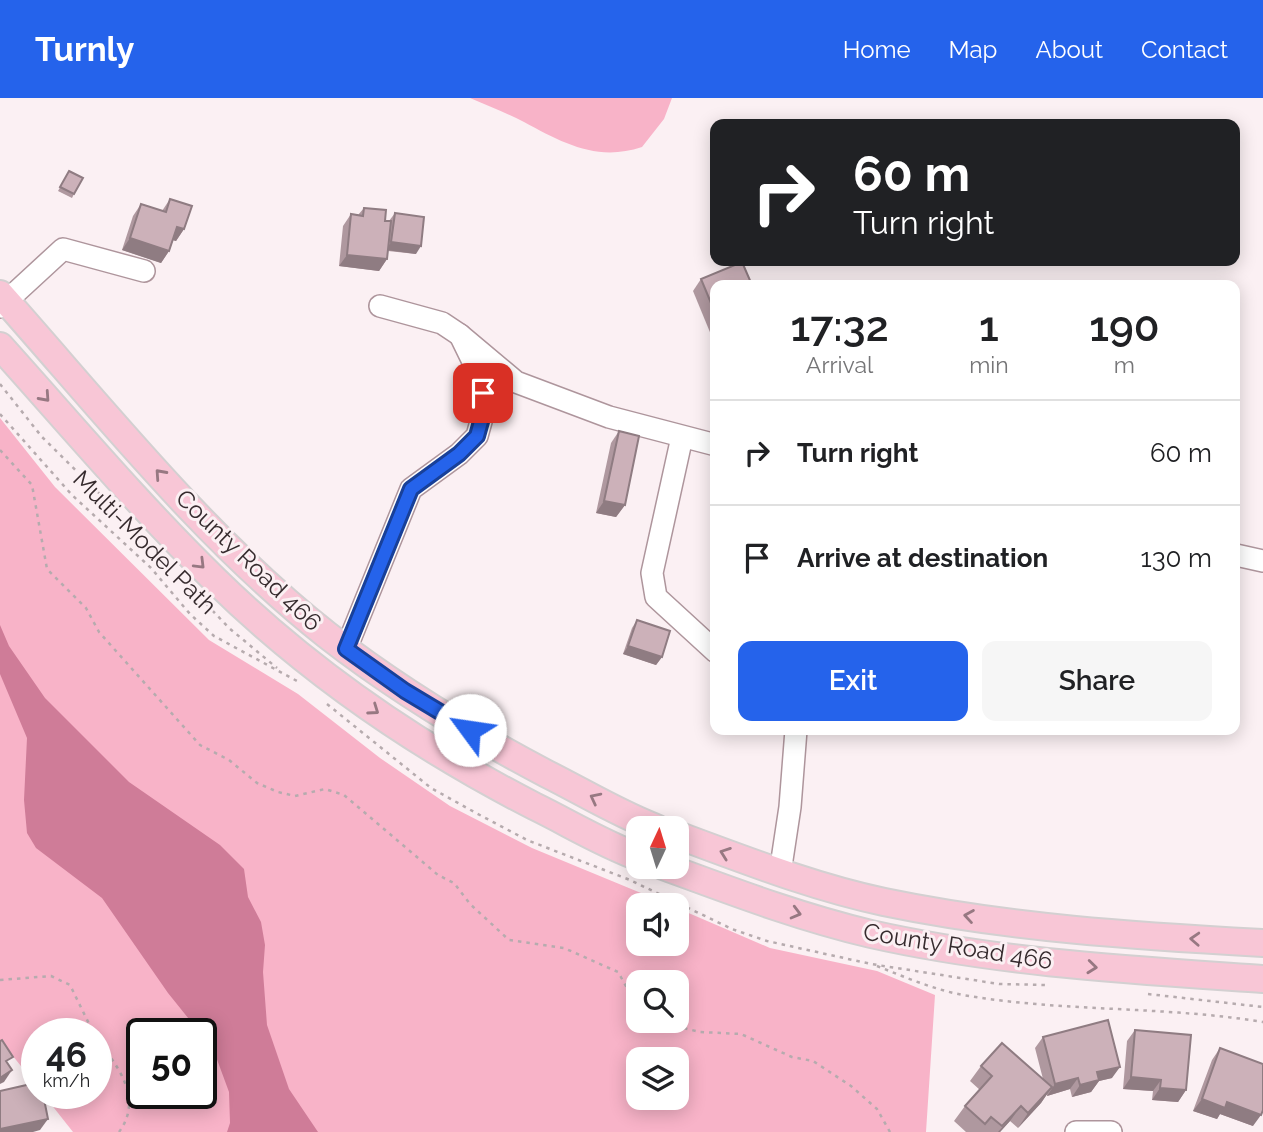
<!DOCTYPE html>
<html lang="en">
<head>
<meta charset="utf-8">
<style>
  :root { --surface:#fff; --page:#f6f6f6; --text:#202124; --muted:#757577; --line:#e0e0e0; --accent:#2563eb }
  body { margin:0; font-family:Raleway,sans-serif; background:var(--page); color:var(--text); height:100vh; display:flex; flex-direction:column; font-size:26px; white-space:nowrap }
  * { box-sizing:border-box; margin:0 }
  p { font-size:23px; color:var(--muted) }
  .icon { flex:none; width:38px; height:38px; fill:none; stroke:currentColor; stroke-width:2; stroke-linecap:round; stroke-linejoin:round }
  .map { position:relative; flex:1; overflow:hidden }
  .sheet { position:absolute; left:710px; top:182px; width:530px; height:455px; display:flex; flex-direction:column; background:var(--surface); border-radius:14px; box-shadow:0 4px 18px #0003 }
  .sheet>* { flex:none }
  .banner { position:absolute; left:710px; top:21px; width:530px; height:147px; border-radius:14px; box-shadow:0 4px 18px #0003; background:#202124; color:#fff; overflow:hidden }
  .needle { width:46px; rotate:4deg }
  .tools { position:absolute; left:626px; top:718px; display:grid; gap:14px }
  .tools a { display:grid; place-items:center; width:63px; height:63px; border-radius:14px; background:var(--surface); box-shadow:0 4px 18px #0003; font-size:35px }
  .speed { position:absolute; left:21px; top:920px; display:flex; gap:14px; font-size:35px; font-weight:700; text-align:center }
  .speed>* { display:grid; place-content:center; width:91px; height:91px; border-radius:50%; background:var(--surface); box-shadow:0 4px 18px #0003; line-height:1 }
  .speed small { font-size:18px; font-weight:400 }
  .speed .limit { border:4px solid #111; border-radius:10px; background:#fff; color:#111 }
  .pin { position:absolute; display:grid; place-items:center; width:60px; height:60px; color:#fff; margin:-30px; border-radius:14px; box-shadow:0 4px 10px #0006 }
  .me { position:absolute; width:77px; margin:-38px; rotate:301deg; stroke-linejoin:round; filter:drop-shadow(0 0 5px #0008) }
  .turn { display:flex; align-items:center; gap:24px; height:147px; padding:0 28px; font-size:32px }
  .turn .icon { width:91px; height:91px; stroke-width:2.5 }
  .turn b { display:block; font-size:49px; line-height:60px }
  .eta { display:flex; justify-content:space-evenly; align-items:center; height:119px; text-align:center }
  .eta b { font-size:42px; font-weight:600; line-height:49px }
  .action { display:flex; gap:14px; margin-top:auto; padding:14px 28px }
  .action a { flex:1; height:80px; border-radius:14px; background:var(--accent); color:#fff; font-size:28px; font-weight:600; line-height:80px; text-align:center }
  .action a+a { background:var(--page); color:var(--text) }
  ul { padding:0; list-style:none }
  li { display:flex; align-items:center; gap:21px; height:105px; padding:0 28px; border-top:2px solid var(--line) }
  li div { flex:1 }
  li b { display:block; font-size:26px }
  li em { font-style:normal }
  header { display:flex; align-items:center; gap:42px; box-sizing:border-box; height:98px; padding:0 35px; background:var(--accent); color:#fff }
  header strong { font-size:33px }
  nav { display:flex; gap:38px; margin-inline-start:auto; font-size:24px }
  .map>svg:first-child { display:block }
</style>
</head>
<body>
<header>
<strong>Turnly</strong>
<nav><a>Home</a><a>Map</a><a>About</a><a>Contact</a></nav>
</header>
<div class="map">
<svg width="1263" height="1034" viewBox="0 0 1263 1034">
  <rect width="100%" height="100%" fill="#fbf0f3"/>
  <g fill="#f8b3c8" fill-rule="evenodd">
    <path d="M470 0H672L664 21 642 49C597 64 563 45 524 24 507 15 488 8 470 0Z"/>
    <path d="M0 320 55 389 209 542 298 596 380 660 450 708 532 750 670 807H639V845H677V810L770 850 877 873 935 897 926 1034H73L43 996H96V936H37V988L0 942ZM639 884H677V922H639ZM142 936H201V996H142ZM639 961H677V999H639Z"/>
  </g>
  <polygon fill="#cf7c98" points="0,527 9,548 45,600 129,684 220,747 244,771 248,799 261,824 265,847 263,874 267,927 289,991 318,1034 227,1034 230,1025 229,994 215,956 205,941 168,895 102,800 36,750 27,735 24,702 27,640 0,576"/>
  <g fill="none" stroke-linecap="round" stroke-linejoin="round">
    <g stroke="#ae959c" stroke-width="24">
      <g id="minor">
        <polyline points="380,208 442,225 460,237"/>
        <polyline points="0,209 63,151 144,173"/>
        <polyline points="682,339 652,475 656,499 716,554"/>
        <polyline points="1236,457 1263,463"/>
        <polyline points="346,551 411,391 459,356 477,338 485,309 481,280 460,237 516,284 609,319 716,347"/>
        <polyline points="780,775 790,709 796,632"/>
        <polyline points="1076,1034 1111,1034"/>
      </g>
    </g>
    <g stroke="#d3d0d1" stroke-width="30">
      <g id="major">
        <path d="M0 196C104 313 204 440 327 537 395 590 471 636 547 676 583 694 619 716 656 730"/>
        <path d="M0 248C71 327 139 408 215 482 308 573 419 649 534 708 569 725 603 746 639 759"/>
        <path d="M677 737C745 762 813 789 884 804 1009 830 1136 838 1263 845"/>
        <path d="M663 768C731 793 799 819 871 836 1000 865 1132 872 1263 881"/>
      </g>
    </g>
    <g stroke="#b6abae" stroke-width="2.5" stroke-dasharray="3.5 5" stroke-linecap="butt">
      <polyline points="0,286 42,339 110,406"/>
      <polyline points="0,316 72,397 151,470 190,516 214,538 297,583"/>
      <polyline points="0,352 32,387 47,471 86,510 99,534 200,647 229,662 257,685 278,694 295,698 325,691 344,697 438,777 454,785 470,806 509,842 564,850 618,874 639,911"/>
      <polyline points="195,494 229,530 277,570"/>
      <polyline points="327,606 431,690 476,715 527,742 630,782 732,831 767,843 871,866 999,886 1047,887"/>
      <path d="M877 868C907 880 937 893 969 898 1066 914 1166 908 1263 924"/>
      <polyline points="0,882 51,878 70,887 94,936"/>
      <polyline points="1148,896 1263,909"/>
      <polyline points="651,922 700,934 741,936 792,959 813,963 851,988 877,1011 890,1034"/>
      <path d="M96 940C117 967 144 1000 119 1034"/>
    </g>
    <use href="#minor" stroke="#fff" stroke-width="21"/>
    <use href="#major" stroke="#f8c6d6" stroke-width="26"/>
  </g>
  <g fill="#af989f">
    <polygon points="67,77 74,96 72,100 58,93"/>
    <polygon points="170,101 184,131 176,143 173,142 169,153 161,165 122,152 133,118 141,106 162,113"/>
    <polygon points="364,110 385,123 389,123 395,115 416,156 388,153 387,161 379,173 339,168 343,128 351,116 358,117"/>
    <polygon points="701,181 716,187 716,244 714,244 693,193"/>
    <polygon points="619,333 625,407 616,419 596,415 611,345"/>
    <polygon points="637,522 662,559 656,567 623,556 632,530"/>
    <polygon points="1135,932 1186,992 1178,1004 1152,1002 1153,993 1123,991 1127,943"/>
    <polygon points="1043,939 1112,980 1099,983 1091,994 1072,999 1070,991 1047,998 1047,996 1041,1005 1018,1030 1010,1023 1000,1034 966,1034 954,1023 965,1008 980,992 970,983 981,968 1043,981 1035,950"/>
    <polygon points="1220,950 1253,1028 1220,1016 1217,1021 1193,1013 1212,962"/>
  </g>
  <g fill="#8f7c82">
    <polygon points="177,129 184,131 176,143 169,141"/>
    <polygon points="130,140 169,153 161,165 122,152"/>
    <polygon points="391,144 421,148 416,156 386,152"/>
    <polygon points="347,157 387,161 379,173 339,168"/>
    <polygon points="604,403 625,407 616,419 596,415"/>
    <polygon points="628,548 662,559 656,567 623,556"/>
    <polygon points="1120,969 1112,980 1099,983 1091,994 1072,999 1080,987 1097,974"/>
    <polygon points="12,972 4,984 0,986 0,980"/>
    <polygon points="1131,979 1161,982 1153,993 1123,991"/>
    <polygon points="1078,980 1070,991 1047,998 1055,986"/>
    <polygon points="1052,989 1041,1005 1018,1030 1028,1015"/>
    <polygon points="1160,990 1186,992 1178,1004 1152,1002"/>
    <polygon points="1202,1001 1227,1004 1261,1017 1253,1028 1220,1016 1217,1021 1193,1013"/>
    <polygon points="1021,1008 1010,1023 1000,1034 998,1034"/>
    <polygon points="48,1021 40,1032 33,1034 0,1034 0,1031"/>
  </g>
  <g fill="#ccb1b9" stroke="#8f7c82" stroke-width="2">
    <polygon points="69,73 83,80 74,96 60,89"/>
    <polygon points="170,101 192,108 184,131 177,129 169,153 130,140 141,106 166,114"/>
    <polygon points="364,110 386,112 385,123 391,123 387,161 347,157 351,116 363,118"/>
    <polygon points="395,115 424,119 421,148 391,144"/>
    <polygon points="742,164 752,187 716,187 716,217 701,181"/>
    <polygon points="619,333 639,338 625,407 604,403"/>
    <polygon points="637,522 670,533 662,559 628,548"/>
    <polygon points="1108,922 1120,969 1097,974 1099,982 1080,987 1078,980 1055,986 1043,939"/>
    <polygon points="1135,932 1191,937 1186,992 1160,990 1161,982 1131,979"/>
    <polygon points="2,942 13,959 6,963 12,972 0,980 0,943"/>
    <polygon points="1002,945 1052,989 1028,1015 1021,1008 1002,1028 991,1019 985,1026 965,1008 992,978 981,968"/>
    <polygon points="1220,950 1263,966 1263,1012 1261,1017 1227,1004 1225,1010 1202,1001"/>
    <polygon points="31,986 33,994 37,994 37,996 43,996 48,1021 0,1031 0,993"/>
  </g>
  <defs><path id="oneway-chevron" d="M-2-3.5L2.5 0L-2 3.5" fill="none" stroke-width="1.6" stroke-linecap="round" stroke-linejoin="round" transform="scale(1.75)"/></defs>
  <g stroke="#977882">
    <use href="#oneway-chevron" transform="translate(45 299) rotate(48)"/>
    <use href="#oneway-chevron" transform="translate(160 376) rotate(-132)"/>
    <use href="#oneway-chevron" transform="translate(200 466) rotate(45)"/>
    <use href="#oneway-chevron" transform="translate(374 612) rotate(35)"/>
    <use href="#oneway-chevron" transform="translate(595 700) rotate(-153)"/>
    <use href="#oneway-chevron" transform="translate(725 755) rotate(-160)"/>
    <use href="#oneway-chevron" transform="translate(796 815) rotate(15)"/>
    <use href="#oneway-chevron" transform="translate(969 818) rotate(-171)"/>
    <use href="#oneway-chevron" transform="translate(1195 841) rotate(-177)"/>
    <use href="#oneway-chevron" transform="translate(1092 869) rotate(6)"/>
  </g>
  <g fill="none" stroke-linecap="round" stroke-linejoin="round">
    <g stroke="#184099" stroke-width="18">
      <polyline id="route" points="470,632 405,593 346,551 411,391 459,356 477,338 485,309 483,295"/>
    </g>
    <use href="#route" stroke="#2563eb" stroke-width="12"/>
  </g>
  <g text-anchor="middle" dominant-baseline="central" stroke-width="6" stroke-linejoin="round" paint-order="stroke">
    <g font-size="24" fill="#362b2e" stroke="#fbf0f3">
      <text transform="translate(145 444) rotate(45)">Multi-Model Path</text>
      <text transform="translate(249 462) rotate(44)">County Road 466</text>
      <text transform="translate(958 848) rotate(9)">County Road 466</text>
    </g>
  </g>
</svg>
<div class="tools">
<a><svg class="needle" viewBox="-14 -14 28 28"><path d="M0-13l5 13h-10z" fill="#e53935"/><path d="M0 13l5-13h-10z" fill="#757577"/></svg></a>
<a><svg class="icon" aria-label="sound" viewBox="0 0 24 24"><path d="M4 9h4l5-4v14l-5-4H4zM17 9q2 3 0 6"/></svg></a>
<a><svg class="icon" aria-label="search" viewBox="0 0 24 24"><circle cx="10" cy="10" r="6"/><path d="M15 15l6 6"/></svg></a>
<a><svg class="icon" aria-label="layers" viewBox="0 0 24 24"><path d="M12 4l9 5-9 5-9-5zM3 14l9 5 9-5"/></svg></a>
</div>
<div class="speed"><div>46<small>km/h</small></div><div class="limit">50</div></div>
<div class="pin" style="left:483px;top:295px;background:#d93025"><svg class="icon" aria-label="arrive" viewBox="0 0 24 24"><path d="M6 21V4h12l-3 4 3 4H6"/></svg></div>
<svg class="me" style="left:470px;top:632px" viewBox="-20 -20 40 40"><circle r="19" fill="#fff"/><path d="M0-13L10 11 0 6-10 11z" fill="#2563eb"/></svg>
<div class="banner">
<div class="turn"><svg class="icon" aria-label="right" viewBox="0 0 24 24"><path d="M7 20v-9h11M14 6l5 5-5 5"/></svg><div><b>60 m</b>Turn right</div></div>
</div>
<section class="sheet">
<div class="eta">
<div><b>17:32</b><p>Arrival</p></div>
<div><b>1</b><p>min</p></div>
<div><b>190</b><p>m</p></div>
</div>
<ul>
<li><svg class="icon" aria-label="right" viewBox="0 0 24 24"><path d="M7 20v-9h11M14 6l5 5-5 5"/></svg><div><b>Turn right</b></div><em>60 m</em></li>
<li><svg class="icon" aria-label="arrive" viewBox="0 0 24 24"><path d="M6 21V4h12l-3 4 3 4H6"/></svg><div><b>Arrive at destination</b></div><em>130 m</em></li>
</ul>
<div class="action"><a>Exit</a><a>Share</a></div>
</section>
</div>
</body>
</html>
